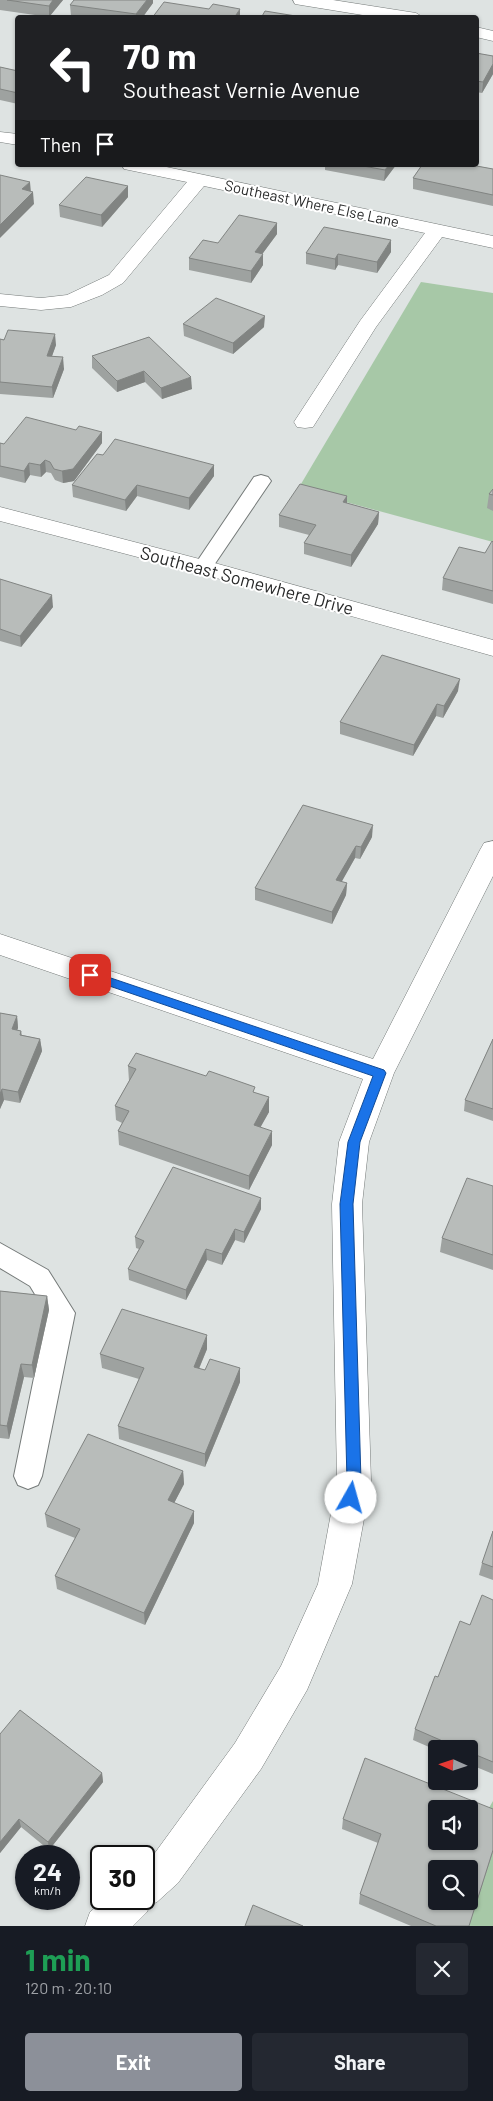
<!DOCTYPE html>
<html lang="en">
<head>
<meta charset="utf-8">
<style>
  :root { --surface:#171b24; --page:#242831; --text:#f1f3f6; --muted:#9ea1a6; --accent:#8c9099 }
  body { margin:0; font-family:Barlow,sans-serif; background:var(--page); color:var(--text); height:100vh; display:flex; flex-direction:column; font-size:19px; white-space:nowrap }
  * { box-sizing:border-box; margin:0 }
  p { font-size:16px; color:var(--muted) }
  .icon { flex:none; width:28px; height:28px; fill:none; stroke:currentColor; stroke-width:2; stroke-linecap:round; stroke-linejoin:round }
  .map { position:relative; height:1926px; overflow:hidden }
  .details { display:flex; flex-direction:column; background:var(--surface); flex:1 }
  .details>* { flex:none }
  .hud { position:absolute; left:15px; top:15px; width:464px; height:152px; border-radius:5px; box-shadow:0 1px 4px #0004; background:#202124; color:#fff; overflow:hidden }
  .needle { width:32px; rotate:273deg }
  .buttons { position:absolute; left:428px; top:1740px; display:grid; gap:10px }
  .buttons a { display:grid; place-items:center; width:50px; height:50px; border-radius:5px; background:var(--surface); box-shadow:0 1px 4px #0004; font-size:25px }
  .speed { position:absolute; left:15px; top:1845px; display:flex; gap:10px; font-size:25px; font-weight:700; text-align:center }
  .speed>* { display:grid; place-content:center; width:65px; height:65px; border-radius:50%; background:var(--surface); box-shadow:0 1px 4px #0004; line-height:1 }
  .speed small { font-size:12px; font-weight:400 }
  .speed .limit { border:2px solid #111; border-radius:8px; background:#fff; color:#111 }
  .pin { position:absolute; display:grid; place-items:center; width:42px; height:42px; color:#fff; margin:-21px; border-radius:10px; box-shadow:0 2px 8px #0006 }
  .me { position:absolute; width:55px; margin:-28px; rotate:7deg; stroke-linejoin:round; filter:drop-shadow(0 0 4px #0008) }
  .turn { display:flex; align-items:center; gap:18px; height:105px; padding:0 25px; font-size:22px }
  .turn .icon { width:65px; height:65px; stroke-width:2.5 }
  .turn b { display:block; font-size:35px; line-height:42px }
  .then { display:flex; align-items:center; height:48px; padding:0 25px; background:#0003; gap:10px; font-size:19px }
  .round { display:grid; place-items:center; flex:none; width:52px; height:52px; border-radius:5px; background:var(--page) }
  .headline { display:flex; align-items:center; justify-content:space-between; height:85px; padding:0 25px }
  h1 { font-size:30px; font-weight:700; line-height:38px; color:#1e9e55 }
  .primary-button { display:flex; gap:10px; margin-top:auto; padding:10px 25px }
  .primary-button a { flex:1; height:58px; border-radius:5px; background:var(--accent); color:#fff; font-size:20px; font-weight:700; line-height:58px; text-align:center }
  .primary-button a+a { background:var(--page); color:var(--text) }
  .map>svg:first-child { display:block }
</style>
</head>
<body>
<div class="map">
<svg width="493" height="1926" viewBox="0 0 493 1926">
  <rect width="100%" height="100%" fill="#dee3e2"/>
  <g fill="#a7c8a7">
    <polygon points="421,282 493,293 493,542 298,489"/>
    <polygon points="493,1801 493,1926 420,1926 436,1901 469,1901 469,1869 453,1869"/>
  </g>
  <g fill="none" stroke-linecap="round" stroke-linejoin="round">
    <g stroke="#757a79" stroke-width="2">
      <g id="lane">
        <polygon points="261,475 268,477 271,481 210,571 203,573 196,571 193,567 196,563 254,477"/>
        <polygon points="0,1243 48,1270 75,1313 42,1476 38,1485 28,1489 18,1485 14,1476 47,1314 30,1286 0,1268"/>
      </g>
    </g>
    <g stroke="#757a79" stroke-width="1">
      <g id="street">
        <polygon points="293,0 333,0 416,13 424,18 381,18 301,5 295,4"/>
        <polygon points="476,27 493,31 493,41 476,37"/>
        <polygon points="0,132 18,134 18,145 0,142"/>
        <polygon points="122,165 157,165 493,236 493,248 442,237 376,327 313,427 305,428 297,427 294,422 360,321 425,233 204,186 123,283 102,295 71,307 41,310 0,306 0,294 41,298 67,295 109,275 187,182 124,169"/>
        <polygon points="0,507 211,562 493,640 493,656 195,572 0,521"/>
        <polygon points="493,841 493,876 394,1073 369,1142 362,1204 371,1481 352,1584 307,1690 261,1769 178,1883 157,1902 150,1905 147,1912 133,1926 85,1926 90,1912 106,1899 144,1899 144,1864 152,1857 235,1743 281,1666 318,1584 337,1481 332,1204 339,1142 363,1079 0,955 0,934 373,1059 480,850 484,843"/>
      </g>
    </g>
    <use href="#lane" fill="#fff" fill-rule="evenodd"/>
    <use href="#street" fill="#fff" fill-rule="evenodd"/>
  </g>
  <g fill="#9ea2a0">
    <polygon points="0,0 63,0 49,17 0,10"/>
    <polygon points="74,0 153,0 153,3 142,18 84,18 71,16 70,5"/>
    <polygon points="476,53 493,56 493,74 482,93 476,92"/>
    <polygon points="0,67 18,71 18,104 0,100"/>
    <polygon points="316,165 396,165 384,181 325,170 325,167"/>
    <polygon points="422,165 473,165 493,169 493,206 413,189 413,178"/>
    <polygon points="128,186 128,197 102,227 60,217 59,205"/>
    <polygon points="277,223 277,234 262,254 263,265 251,283 189,270 189,258 218,243"/>
    <polygon points="391,252 377,273 338,265 335,270 306,264 306,253"/>
    <polygon points="183,324 264,327 233,354 184,336"/>
    <polygon points="149,337 192,389 162,399 145,382 117,392 92,368 92,356"/>
    <polygon points="0,339 56,345 52,356 64,369 53,398 0,394"/>
    <polygon points="76,430 102,432 102,443 74,481 63,483 55,480 51,473 46,472 41,477 30,475 25,483 0,477 0,443 4,444"/>
    <polygon points="103,455 214,465 214,476 189,510 137,496 126,511 73,497 72,485"/>
    <polygon points="493,489 493,511 487,508 489,494"/>
    <polygon points="347,496 347,503 379,512 378,524 351,567 304,554 304,543 309,535 279,527 279,515"/>
    <polygon points="493,542 493,604 442,590 443,578 485,553"/>
    <polygon points="0,579 53,607 21,647 0,641"/>
    <polygon points="458,691 443,718 436,716 413,756 340,734 340,722"/>
    <polygon points="372,837 360,859 355,858 341,882 347,883 346,895 332,924 255,900 255,888"/>
    <polygon points="0,1013 17,1016 18,1028 17,1030 21,1031 22,1035 40,1039 42,1051 20,1103 4,1100 0,1109"/>
    <polygon points="493,1039 493,1121 464,1111 465,1100"/>
    <polygon points="128,1066 255,1093 269,1097 269,1112 260,1127 272,1145 249,1190 119,1145 118,1131 122,1123 116,1120 115,1106 129,1081"/>
    <polygon points="493,1186 493,1270 440,1252 442,1238"/>
    <polygon points="261,1209 244,1243 235,1240 222,1265 207,1260 186,1300 129,1280 128,1269 139,1249 136,1248 135,1237"/>
    <polygon points="0,1291 47,1296 49,1310 34,1378 24,1377 9,1439 0,1438"/>
    <polygon points="207,1349 199,1369 205,1370 240,1368 240,1382 205,1467 119,1439 118,1426 139,1379 102,1368 100,1354"/>
    <polygon points="183,1471 184,1484 174,1503 194,1511 194,1523 145,1625 57,1589 55,1576 75,1538 47,1527 45,1514"/>
    <polygon points="493,1531 493,1580 479,1575 482,1563"/>
    <polygon points="493,1600 493,1774 469,1764 469,1749 436,1749 436,1750 413,1740 415,1729 438,1677 470,1625"/>
    <polygon points="0,1734 102,1773 103,1782 49,1850 21,1827 0,1853"/>
    <polygon points="493,1809 493,1852 469,1926 411,1926 359,1904 360,1894 378,1843 342,1829 343,1819"/>
  </g>
  <g fill="#818482">
    <polygon points="53,0 63,0 49,17 49,6"/>
    <polygon points="147,0 153,0 153,3 142,18 136,18 136,14"/>
    <polygon points="240,9 240,18 234,18"/>
    <polygon points="493,64 493,74 482,93 483,82"/>
    <polygon points="478,149 477,160 476,161 476,151"/>
    <polygon points="389,165 396,165 384,181 385,170"/>
    <polygon points="30,182 31,193 22,189"/>
    <polygon points="128,186 128,197 102,227 101,215"/>
    <polygon points="33,192 34,204 0,238 0,225"/>
    <polygon points="277,223 277,234 255,264 255,252"/>
    <polygon points="391,240 391,252 377,273 377,262"/>
    <polygon points="263,254 263,265 251,283 251,271"/>
    <polygon points="338,254 338,265 335,270 335,259"/>
    <polygon points="265,316 264,327 233,354 233,343"/>
    <polygon points="55,334 56,345 48,367 47,356"/>
    <polygon points="63,357 64,369 53,398 52,387"/>
    <polygon points="144,371 145,382 117,392 117,381"/>
    <polygon points="191,377 192,389 162,399 161,388"/>
    <polygon points="102,432 102,443 74,481 63,483 62,471"/>
    <polygon points="45,460 46,472 41,477 40,465"/>
    <polygon points="29,463 30,475 25,483 24,471"/>
    <polygon points="214,465 214,476 189,510 189,498"/>
    <polygon points="137,485 137,496 126,511 125,500"/>
    <polygon points="347,496 347,508 343,502"/>
    <polygon points="379,512 378,524 351,567 351,555"/>
    <polygon points="52,595 53,607 21,647 20,636"/>
    <polygon points="460,679 458,691 443,718 444,706"/>
    <polygon points="437,704 436,716 413,756 414,745"/>
    <polygon points="373,825 372,837 360,859 361,847"/>
    <polygon points="356,846 355,858 336,892 336,880"/>
    <polygon points="347,883 346,895 332,924 332,912"/>
    <polygon points="17,1016 18,1028 13,1040 12,1029"/>
    <polygon points="40,1039 42,1051 20,1103 18,1092"/>
    <polygon points="2,1089 4,1100 0,1109 0,1094"/>
    <polygon points="269,1097 269,1112 254,1139 254,1125"/>
    <polygon points="272,1131 272,1145 249,1190 249,1176"/>
    <polygon points="261,1198 261,1209 244,1243 244,1232"/>
    <polygon points="235,1229 235,1240 222,1265 222,1254"/>
    <polygon points="206,1249 207,1260 186,1300 186,1290"/>
    <polygon points="47,1296 49,1310 34,1378 32,1365"/>
    <polygon points="207,1335 207,1349 194,1380 194,1367"/>
    <polygon points="21,1364 24,1377 9,1439 7,1426"/>
    <polygon points="240,1368 240,1382 205,1467 205,1454"/>
    <polygon points="183,1471 184,1484 169,1513 168,1500"/>
    <polygon points="194,1511 194,1523 145,1625 144,1613"/>
    <polygon points="102,1773 103,1782 49,1850 48,1842"/>
    <polygon points="19,1819 21,1827 0,1853 0,1842"/>
  </g>
  <g fill="#b8bcba" stroke="#818482" fill-rule="evenodd">
    <polygon points="7,0 53,0 49,6"/>
    <polygon points="74,0 147,0 136,14 70,5"/>
    <polygon points="164,2 209,9 213,4 240,9 234,18 152,18"/>
    <polygon points="265,11 308,18 261,18"/>
    <polygon points="476,53 493,56 493,64 483,82 476,81"/>
    <polygon points="0,67 18,71 18,93 0,89"/>
    <polygon points="358,165 389,165 385,170"/>
    <polygon points="422,165 471,165 493,169 493,195 413,178"/>
    <polygon points="0,175 30,182 22,189 33,192 0,225"/>
    <polygon points="86,177 128,186 101,215 59,205"/>
    <polygon points="239,215 277,223 255,252 263,254 251,271 189,258 203,240 218,243"/>
    <polygon points="324,227 391,240 377,262 338,254 335,259 306,253"/>
    <polygon points="216,298 265,316 233,343 183,324"/>
    <polygon points="8,330 55,334 47,356 63,357 52,387 0,382 0,339 4,340"/>
    <polygon points="149,337 191,377 161,388 144,371 117,381 92,356"/>
    <polygon points="26,417 76,430 79,426 102,432 73,469 62,471 54,469 50,462 45,460 40,465 29,463 24,471 0,466 0,443 4,444"/>
    <polygon points="115,439 214,465 189,498 137,485 125,500 72,485 97,454 103,455"/>
    <polygon points="300,484 347,496 343,502 379,512 351,555 304,543 316,525 279,515"/>
    <polygon points="493,489 493,495 489,494"/>
    <polygon points="492,541 493,542 493,591 443,578 459,547 485,553"/>
    <polygon points="0,579 52,595 20,636 0,629"/>
    <polygon points="382,655 460,679 444,706 437,704 414,745 340,722"/>
    <polygon points="303,805 373,825 361,847 356,846 336,880 347,883 332,912 255,888"/>
    <polygon points="0,1013 17,1016 12,1029 21,1031 20,1035 40,1039 18,1092 2,1089 0,1094"/>
    <polygon points="493,1039 493,1109 465,1100"/>
    <polygon points="136,1053 206,1076 209,1071 255,1087 253,1092 269,1097 254,1125 272,1131 249,1176 118,1131 129,1111 115,1106 136,1069 128,1066"/>
    <polygon points="173,1167 261,1198 244,1232 235,1229 222,1254 206,1249 186,1290 128,1269 144,1241 135,1237"/>
    <polygon points="467,1178 493,1186 493,1255 442,1238"/>
    <polygon points="0,1291 47,1296 32,1365 21,1364 7,1426 0,1425"/>
    <polygon points="122,1309 207,1335 194,1367 205,1370 210,1359 240,1368 205,1454 118,1426 144,1368 100,1354"/>
    <polygon points="88,1434 183,1471 168,1500 194,1511 144,1613 55,1576 80,1529 45,1514"/>
    <polygon points="493,1531 493,1567 482,1563"/>
    <polygon points="482,1595 493,1600 493,1762 469,1752 469,1749 461,1749 415,1729 435,1676 438,1677 460,1621 470,1625"/>
    <polygon points="20,1710 102,1773 48,1842 19,1819 0,1842 0,1734"/>
    <path d="M365 1758 493 1809V1850L469 1926H436L360 1894 381 1834 343 1819ZM436 1809H469V1841H436ZM436 1869H469V1901H436Z"/>
    <polygon points="253,1905 303,1926 245,1926"/>
  </g>
  <polygon fill="#1a73e8" stroke="#114b97" points="90,971 384,1070 386,1073 360,1142 353,1204 361,1481 356,1503 351,1505 346,1503 344,1498 347,1481 340,1204 348,1142 373,1076 86,978 86,972"/>
  <g text-anchor="middle" dominant-baseline="central" stroke-width="4" stroke-linejoin="round" paint-order="stroke">
    <g font-size="15" fill="#272828" stroke="#fff">
      <text transform="translate(312 203) rotate(12)">Southeast Where Else Lane</text>
    </g>
    <g font-size="18" fill="#272828" stroke="#fff">
      <text transform="translate(247 580) rotate(15)">Southeast Somewhere Drive</text>
    </g>
  </g>
</svg>
<div class="buttons">
<a><svg class="needle" viewBox="-14 -14 28 28"><path d="M0-13l5 13h-10z" fill="#e53935"/><path d="M0 13l5-13h-10z" fill="#9ea1a6"/></svg></a>
<a><svg class="icon" aria-label="sound" viewBox="0 0 24 24"><path d="M4 9h4l5-4v14l-5-4H4zM17 9q2 3 0 6"/></svg></a>
<a><svg class="icon" aria-label="search" viewBox="0 0 24 24"><circle cx="10" cy="10" r="6"/><path d="M15 15l6 6"/></svg></a>
</div>
<div class="speed"><div>24<small>km/h</small></div><div class="limit">30</div></div>
<div class="pin" style="left:90px;top:975px;background:#d93025"><svg class="icon" aria-label="arrive" viewBox="0 0 24 24"><path d="M6 21V4h12l-3 4 3 4H6"/></svg></div>
<svg class="me" style="left:351px;top:1498px" viewBox="-20 -20 40 40"><circle r="19" fill="#fff"/><path d="M0-13L10 11 0 6-10 11z" fill="#1a73e8"/></svg>
<div class="hud">
<div class="turn"><svg class="icon" aria-label="left" viewBox="0 0 24 24"><path d="M17 20v-9H6M10 6l-5 5 5 5"/></svg><div><b>70 m</b>Southeast Vernie Avenue</div></div>
<div class="then">Then<svg class="icon" aria-label="arrive" viewBox="0 0 24 24"><path d="M6 21V4h12l-3 4 3 4H6"/></svg></div>
</div>
</div>
<section class="details">
<div class="headline"><div><h1>1 min</h1><p>120 m · 20:10</p></div><a class="round"><svg class="icon" aria-label="close" viewBox="0 0 24 24"><path d="M6 6l12 12M18 6L6 18"/></svg></a></div>
<div class="primary-button"><a>Exit</a><a>Share</a></div>
</section>
</body>
</html>
